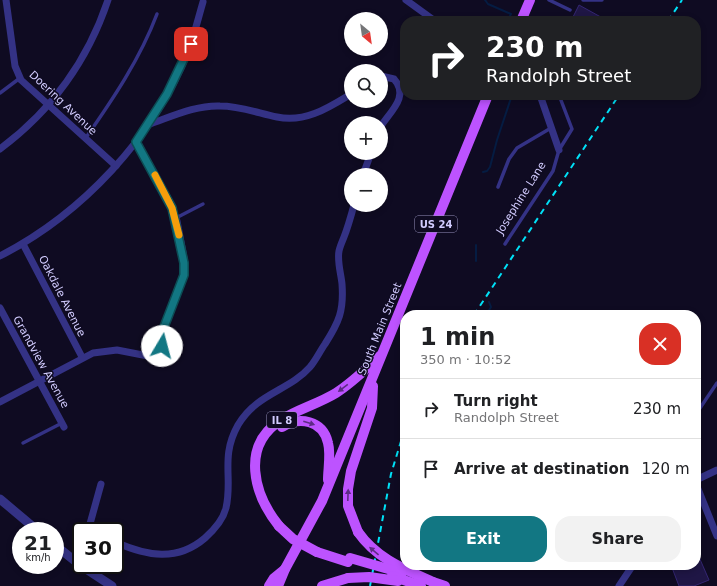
<!DOCTYPE html>
<html lang="en">
<head>
<meta charset="utf-8">
<style>
  :root { --surface:#fff; --page:#f2f2f2; --text:#202124; --muted:#757577; --line:#e0e0e0; --accent:#127783 }
  body { margin:0; font-family:"DejaVu Sans",sans-serif; background:var(--page); color:var(--text); height:100vh; display:flex; flex-direction:column; font-size:15px; white-space:nowrap }
  * { box-sizing:border-box; margin:0 }
  p { font-size:13px; color:var(--muted) }
  .icon { flex:none; width:22px; height:22px; fill:none; stroke:currentColor; stroke-width:2; stroke-linecap:round; stroke-linejoin:round }
  .map { position:relative; flex:1; overflow:hidden }
  .drawer { position:absolute; left:400px; top:310px; width:301px; height:260px; display:flex; flex-direction:column; background:var(--surface); border-radius:16px; box-shadow:0 2px 6px #0003 }
  .drawer>* { flex:none }
  .hud { position:absolute; left:400px; top:16px; width:301px; height:84px; border-radius:16px; box-shadow:0 2px 6px #0003; background:#202124; color:#fff; overflow:hidden }
  .needle { width:26px; rotate:151deg }
  .tools { position:absolute; left:344px; top:12px; display:grid; gap:8px }
  .tools a { display:grid; place-items:center; width:44px; height:44px; border-radius:50%; background:var(--surface); box-shadow:0 2px 6px #0003; font-size:20px }
  .speed { position:absolute; left:12px; top:522px; display:flex; gap:8px; font-size:20px; font-weight:700; text-align:center }
  .speed>* { display:grid; place-content:center; width:52px; height:52px; border-radius:50%; background:var(--surface); box-shadow:0 2px 6px #0003; line-height:1 }
  .speed small { font-size:10px; font-weight:400 }
  .speed .limit { border:2px solid #111; border-radius:6px; background:#fff; color:#111 }
  .pin { position:absolute; display:grid; place-items:center; width:34px; height:34px; color:#fff; margin:-17px; border-radius:8px; box-shadow:0 2px 6px #0006 }
  .me { position:absolute; width:44px; margin:-22px; rotate:8deg; stroke-linejoin:round; filter:drop-shadow(0 0 3px #0008) }
  .turn { display:flex; align-items:center; gap:14px; height:84px; padding:0 20px; font-size:18px }
  .turn .icon { width:52px; height:52px; stroke-width:2.5 }
  .turn b { display:block; font-size:28px; line-height:34px }
  .round { display:grid; place-items:center; flex:none; width:42px; height:42px; border-radius:16px; background:var(--page) }
  .headline { display:flex; align-items:center; justify-content:space-between; height:68px; padding:0 20px }
  h1 { font-size:24px; font-weight:700; line-height:30px }
  .cta { display:flex; gap:8px; margin-top:auto; padding:8px 20px }
  .cta a { flex:1; height:46px; border-radius:16px; background:var(--accent); color:#fff; font-size:16px; font-weight:700; line-height:46px; text-align:center }
  .cta a+a { background:var(--page); color:var(--text) }
  ul { padding:0; list-style:none }
  li { display:flex; align-items:center; gap:12px; height:60px; padding:0 20px; border-top:1px solid var(--line) }
  li div { flex:1 }
  li b { display:block; font-size:15px }
  li em { font-style:normal }
  .map>svg:first-child { display:block }
</style>
</head>
<body>
<div class="map">
<svg width="717" height="586" viewBox="0 0 717 586">
  <rect width="100%" height="100%" fill="#0f0b22"/>
  <g fill="none" stroke-linecap="round" stroke-linejoin="round">
    <g stroke="#051c42" stroke-width="2">
      <polyline points="485,0 488,4 511,14 507,21"/>
      <polyline points="483,172 487,171 490,167 497,140 512,95"/>
      <polyline points="476,261 476,245"/>
      <polyline points="486,315 491,307 489,302"/>
      <polyline points="402,455 405,450"/>
    </g>
  </g>
  <g fill="#1f1645" stroke="#342673">
    <polygon points="579,5 608,21 571,21"/>
    <polygon points="696,550 709,580 694,586 679,586 671,565 696,565"/>
  </g>
  <g fill="none" stroke-linecap="round" stroke-linejoin="round">
    <g stroke="#343285" stroke-width="3.5">
      <polyline points="549,0 570,10"/>
      <polyline points="583,0 602,0"/>
      <polyline points="0,93 20,78"/>
      <path d="M85 139C113 99 140 59 157 14"/>
      <polyline points="498,187 509,159 517,148 551,128"/>
      <polyline points="176,218 203,204"/>
      <polyline points="505,244 553,171 559,150 572,129 559,95"/>
      <polyline points="696,414 717,383"/>
      <polyline points="23,443 62,423"/>
    </g>
    <g stroke="#343285" stroke-width="7">
      <polyline points="6,0 15,66 21,80 116,166"/>
      <polyline points="406,0 435,21"/>
      <path d="M381 76 394 79C410 96 390 112 381 126"/>
      <polyline points="540,95 559,150"/>
      <path d="M147 125C171 117 195 105 220 106 240 106 258 113 277 117 305 123 328 108 351 94"/>
      <path d="M0 149C51 111 88 60 108 0"/>
      <polyline points="363,175 371,153"/>
      <polyline points="23,244 82,357"/>
      <path d="M0 256C82 214 153 138 188 52 194 36 198 19 203 2"/>
      <polyline points="0,308 64,427"/>
      <polyline points="0,402 93,353 117,350 148,356 154,354 160,349 164,327 183,275 185,263 177,221 172,208 136,142"/>
      <polyline points="696,480 717,470"/>
      <polyline points="696,484 717,536"/>
      <polyline points="88,531 101,484"/>
      <path d="M115 542C147 556 177 562 205 538 214 530 223 520 226 508 233 478 220 457 238 425 257 393 289 391 310 367 316 360 320 351 325 344 339 322 344 311 342 284 341 274 337 261 339 251 340 246 342 242 344 237 348 227 351 216 354 205"/>
      <polyline points="619,586 633,565"/>
    </g>
    <g stroke="#343285" stroke-width="9">
      <polyline points="0,499 38,531"/>
      <polyline points="55,545 80,565 112,586"/>
    </g>
    <g stroke="#bd53ff" stroke-width="10">
      <polyline points="521,21 530,0"/>
      <path d="M282 427C299 416 323 420 328 443 331 454 328 469 328 480"/>
      <path d="M279 526C254 495 240 446 281 420 298 409 318 404 336 393 352 383 366 369 380 356"/>
      <polyline points="358,532 348,506 348,489 351,471 372,408 373,386"/>
      <polyline points="317,552 348,562"/>
      <polyline points="433,582 445,586"/>
      <polyline points="269,586 274,578 285,569"/>
      <polyline points="278,586 285,569 322,501 488,95"/>
      <polyline points="322,586 348,578"/>
    </g>
    <g stroke="#00e1f7" stroke-width="2" stroke-dasharray="6 5" stroke-linecap="butt">
      <polyline points="668,21 682,0"/>
      <polyline points="474,315 619,95"/>
      <polyline points="370,586 391,474 405,428"/>
    </g>
    <g stroke="#bd53ff" stroke-width="10">
      <polyline points="279,526 293,539 317,552"/>
      <path d="M358 532C377 559 404 569 433 582"/>
      <polyline points="350,558 402,573"/>
      <polyline points="392,576 421,586"/>
      <polyline points="348,578 369,577 398,581"/>
    </g>
  </g>
  <defs><path id="oneway-solid" d="M-6-.8H1V-3.2L6.5 0L1 3.2V.8H-6Z"/></defs>
  <g fill="#5d2b85">
    <use href="#oneway-solid" transform="translate(343 388) rotate(143)"/>
    <use href="#oneway-solid" transform="translate(309 423) rotate(18)"/>
    <use href="#oneway-solid" transform="translate(348 495) rotate(-88)"/>
    <use href="#oneway-solid" transform="translate(374 551) rotate(-140)"/>
  </g>
  <g fill="none" stroke-linecap="round" stroke-linejoin="round">
    <g stroke="#0c4d55" stroke-width="10">
      <polyline id="route" points="162,346 164,327 184,275 184,263 172,208 136,142 167,94 191,44"/>
    </g>
    <use href="#route" stroke="#127783" stroke-width="7"/>
    <polyline stroke="#f59e0b" stroke-width="7" points="155,175 172,208 179,235"/>
  </g>
  <g text-anchor="middle" dominant-baseline="central" stroke-width="3" stroke-linejoin="round" paint-order="stroke">
    <g fill="#0f0b22" stroke="#9892bd" stroke-width="1">
      <rect x="415" y="216" width="42" height="16" rx="3"/>
      <rect x="267" y="412" width="30" height="16" rx="3"/>
    </g>
    <g font-size="10" font-weight="bold" fill="#d2ccff">
      <text x="436" y="224">US 24</text>
      <text x="282" y="420">IL 8</text>
    </g>
    <g font-size="11" fill="#d2ccff" stroke="#0f0b22">
      <text transform="translate(63 103) rotate(43)">Doering Avenue</text>
      <text transform="translate(521 198) rotate(-58)">Josephine Lane</text>
      <text transform="translate(62 296) rotate(63)">Oakdale Avenue</text>
      <text transform="translate(380 329) rotate(-68)">South Main Street</text>
      <text transform="translate(41 362) rotate(61)">Grandview Avenue</text>
    </g>
  </g>
</svg>
<div class="tools">
<a><svg class="needle" viewBox="-14 -14 28 28"><path d="M0-13l5 13h-10z" fill="#e53935"/><path d="M0 13l5-13h-10z" fill="#757577"/></svg></a>
<a><svg class="icon" aria-label="search" viewBox="0 0 24 24"><circle cx="10" cy="10" r="6"/><path d="M15 15l6 6"/></svg></a>
<a>+</a>
<a>−</a>
</div>
<div class="speed"><div>21<small>km/h</small></div><div class="limit">30</div></div>
<div class="pin" style="left:191px;top:44px;background:#d93025"><svg class="icon" aria-label="arrive" viewBox="0 0 24 24"><path d="M6 21V4h12l-3 4 3 4H6"/></svg></div>
<svg class="me" style="left:162px;top:346px" viewBox="-20 -20 40 40"><circle r="19" fill="#fff"/><path d="M0-13L10 11 0 6-10 11z" fill="#127783"/></svg>
<div class="hud">
<div class="turn"><svg class="icon" aria-label="right" viewBox="0 0 24 24"><path d="M7 20v-9h11M14 6l5 5-5 5"/></svg><div><b>230 m</b>Randolph Street</div></div>
</div>
<section class="drawer">
<div class="headline"><div><h1>1 min</h1><p>350 m · 10:52</p></div><a class="round" style="background:#d93025;color:#fff"><svg class="icon" aria-label="close" viewBox="0 0 24 24"><path d="M6 6l12 12M18 6L6 18"/></svg></a></div>
<ul>
<li><svg class="icon" aria-label="right" viewBox="0 0 24 24"><path d="M7 20v-9h11M14 6l5 5-5 5"/></svg><div><b>Turn right</b><p>Randolph Street</p></div><em>230 m</em></li>
<li><svg class="icon" aria-label="arrive" viewBox="0 0 24 24"><path d="M6 21V4h12l-3 4 3 4H6"/></svg><div><b>Arrive at destination</b></div><em>120 m</em></li>
</ul>
<div class="cta"><a>Exit</a><a>Share</a></div>
</section>
</div>
</body>
</html>
